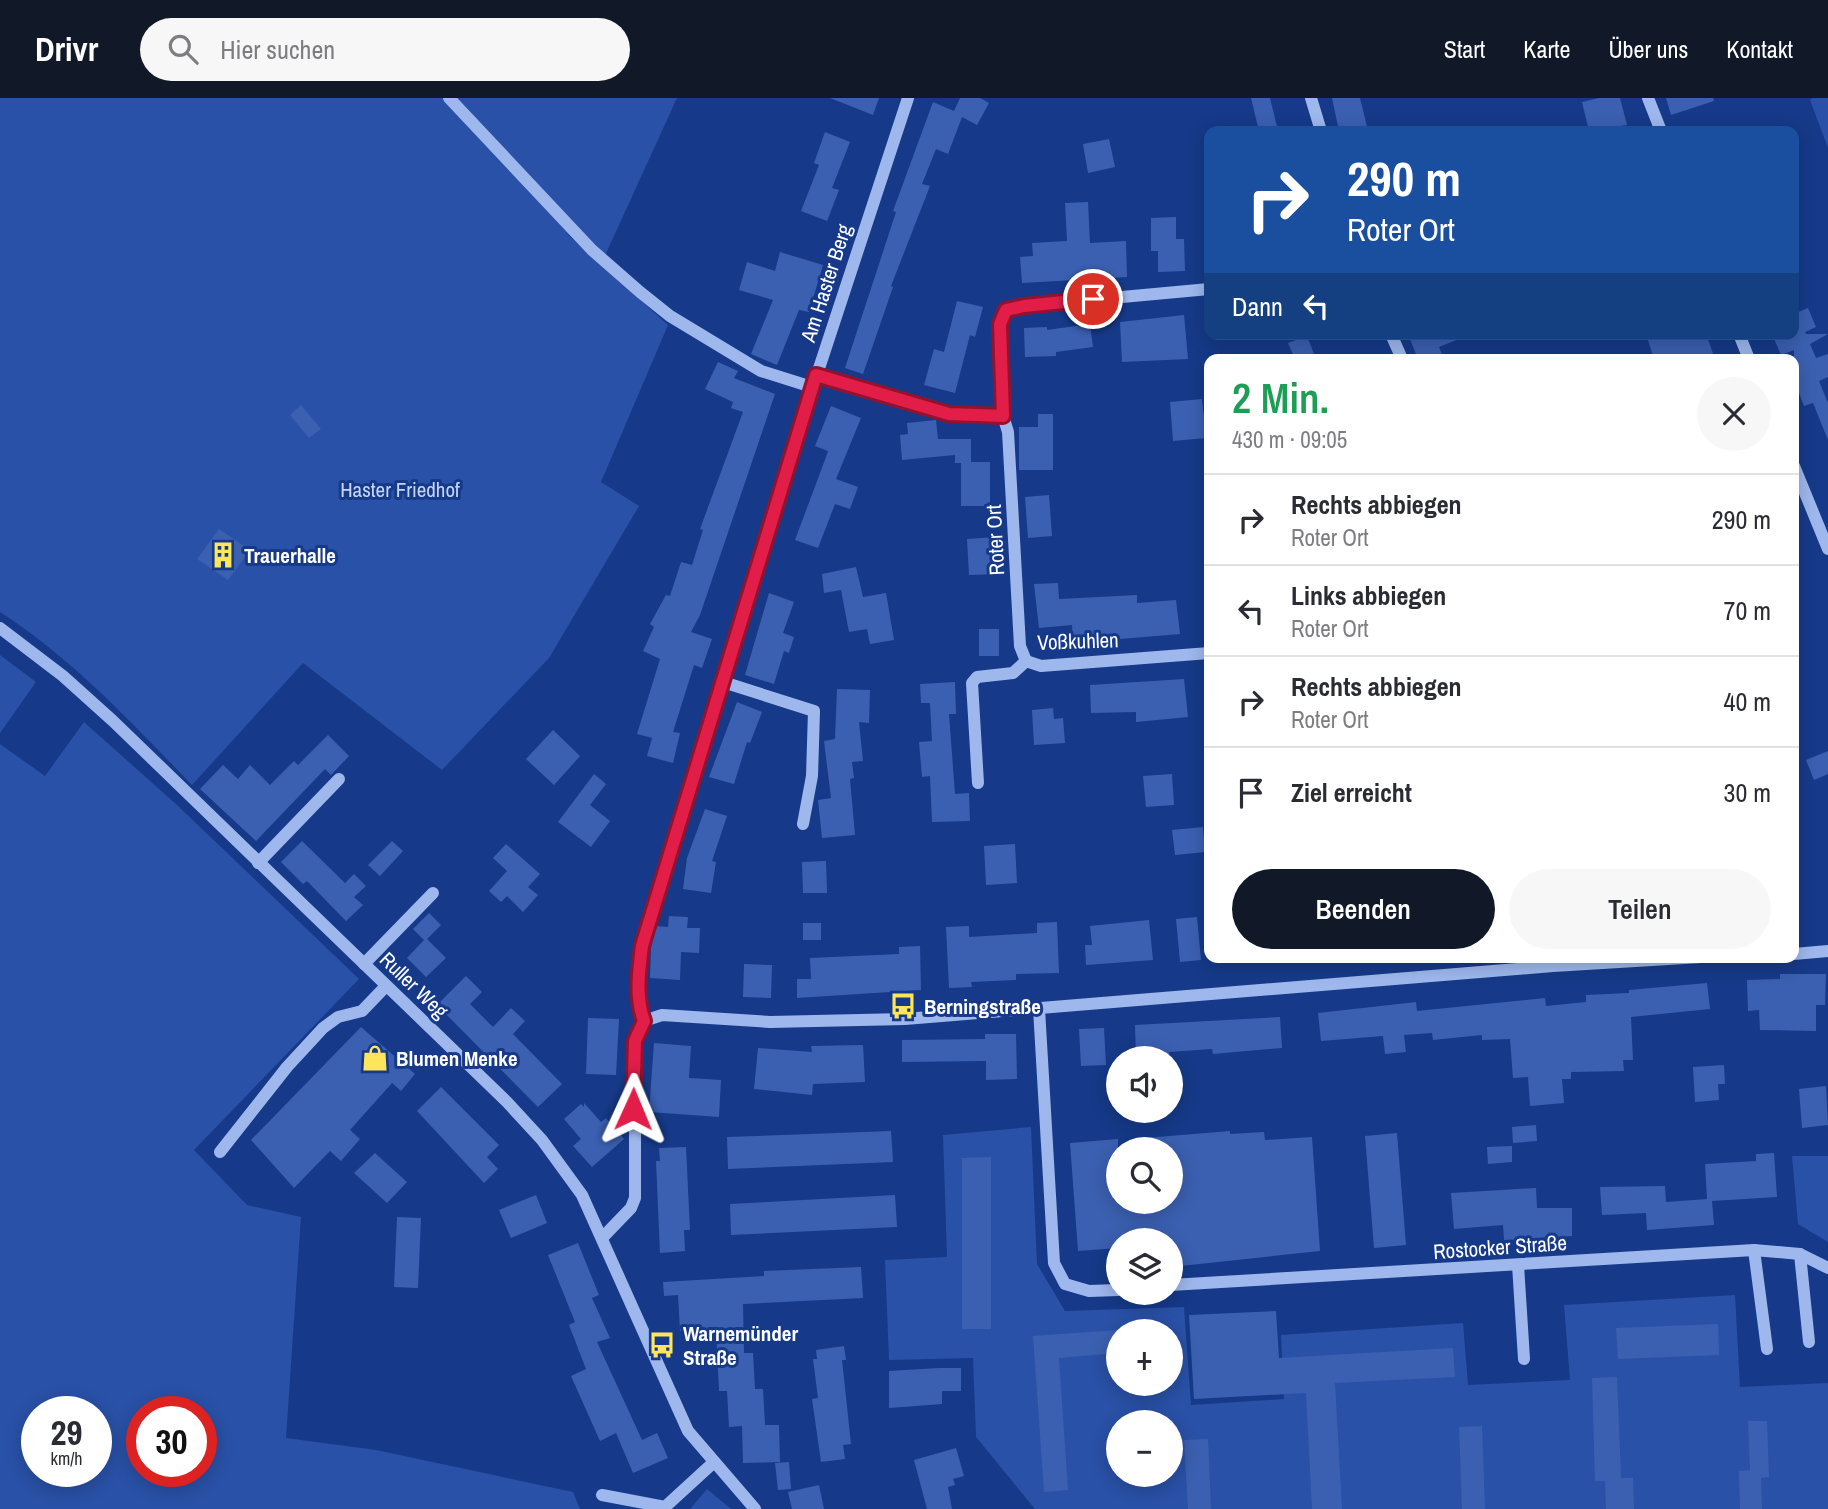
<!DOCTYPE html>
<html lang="de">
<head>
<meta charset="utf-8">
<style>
  :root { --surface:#fff; --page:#f7f7f7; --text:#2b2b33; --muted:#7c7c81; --line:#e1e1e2; --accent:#111827 }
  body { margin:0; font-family:"Archivo Narrow",sans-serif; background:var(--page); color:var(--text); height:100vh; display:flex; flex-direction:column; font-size:26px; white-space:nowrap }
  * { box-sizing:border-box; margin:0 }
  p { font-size:23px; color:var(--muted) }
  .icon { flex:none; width:38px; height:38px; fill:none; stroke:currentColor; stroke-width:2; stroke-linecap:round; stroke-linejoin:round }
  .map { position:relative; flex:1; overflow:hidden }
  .sheet { position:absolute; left:1204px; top:256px; width:595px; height:609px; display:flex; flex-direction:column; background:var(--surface); border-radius:14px; box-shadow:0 4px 18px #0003 }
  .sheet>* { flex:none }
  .hud { position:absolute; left:1204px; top:28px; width:595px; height:214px; border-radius:14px; box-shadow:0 4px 18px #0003; background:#1a4fa0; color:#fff; overflow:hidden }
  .fabs { position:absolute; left:1106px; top:948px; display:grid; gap:14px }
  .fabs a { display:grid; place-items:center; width:77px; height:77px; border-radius:50%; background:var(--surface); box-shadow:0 4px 18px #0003; font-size:35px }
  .speed { position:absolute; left:21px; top:1298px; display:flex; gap:14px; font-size:35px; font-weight:700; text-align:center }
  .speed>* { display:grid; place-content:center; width:91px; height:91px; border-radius:50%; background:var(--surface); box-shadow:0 4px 18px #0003; line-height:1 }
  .speed small { font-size:18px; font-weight:400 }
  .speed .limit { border:10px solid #d22; background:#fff; color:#111 }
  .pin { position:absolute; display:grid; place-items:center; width:60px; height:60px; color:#fff; margin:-30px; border:4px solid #fff; border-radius:50%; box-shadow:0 2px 7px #0007 }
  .me { position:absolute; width:77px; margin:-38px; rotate:1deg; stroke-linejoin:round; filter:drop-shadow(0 0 5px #0008) }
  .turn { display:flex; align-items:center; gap:24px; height:147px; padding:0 28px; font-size:32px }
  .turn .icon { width:91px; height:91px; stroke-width:2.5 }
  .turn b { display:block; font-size:49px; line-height:60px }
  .then { display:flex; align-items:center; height:66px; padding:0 28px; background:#0003; gap:14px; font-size:26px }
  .round { display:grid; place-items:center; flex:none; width:74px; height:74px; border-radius:37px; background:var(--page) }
  .summary { display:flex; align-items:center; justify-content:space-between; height:119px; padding:0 28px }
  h1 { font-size:42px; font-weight:600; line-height:52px; color:#1e9e55 }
  .action { display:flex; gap:14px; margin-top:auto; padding:14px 28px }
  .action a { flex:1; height:80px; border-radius:42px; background:var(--accent); color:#fff; font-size:28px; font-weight:600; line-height:80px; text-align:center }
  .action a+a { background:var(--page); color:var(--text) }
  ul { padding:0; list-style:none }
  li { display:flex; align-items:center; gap:21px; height:91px; padding:0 28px; border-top:2px solid var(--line) }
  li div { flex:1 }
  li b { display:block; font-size:26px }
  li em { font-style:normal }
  header { display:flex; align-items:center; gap:42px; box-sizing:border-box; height:98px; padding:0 35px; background:var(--accent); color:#fff }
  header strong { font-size:33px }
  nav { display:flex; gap:38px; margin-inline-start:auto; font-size:24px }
  .search { width:490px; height:63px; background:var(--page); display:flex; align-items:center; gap:18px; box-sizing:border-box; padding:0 24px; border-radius:38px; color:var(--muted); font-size:26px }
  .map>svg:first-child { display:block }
</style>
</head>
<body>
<header>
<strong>Drivr</strong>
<div class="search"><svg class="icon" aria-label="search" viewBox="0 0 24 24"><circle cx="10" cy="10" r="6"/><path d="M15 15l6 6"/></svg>Hier suchen</div>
<nav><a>Start</a><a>Karte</a><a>Über uns</a><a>Kontakt</a></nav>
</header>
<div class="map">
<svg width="1828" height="1411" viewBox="0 0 1828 1411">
  <rect width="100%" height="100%" fill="#163a89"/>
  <g fill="#2951a7" fill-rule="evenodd">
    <path d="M0 0H677L603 162 565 134 668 227 601 384 639 408 549 560 442 672 303 565 192 687C131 624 74 562 0 514Z"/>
    <polygon points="1812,0 1828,0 1828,50 1810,2"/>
    <polygon points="0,557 36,584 0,635"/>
    <path d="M84 624 177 707 359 881 194 1052 247 1107 301 1119 286 1340 376 1352 573 1394 580 1411H0V646L45 678ZM96 1314V1374H37V1314ZM142 1314H201V1374H142Z"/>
    <path d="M1031 1029 1037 1166 1065 1213 1184 1209 1191 1307 1284 1301 1281 1237 1463 1225 1468 1287 1570 1282 1564 1207 1735 1197 1740 1289 1828 1285V1411H1035L976 1339 973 1260 889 1262 885 1162 947 1159 943 1037ZM1118 1234H1171V1286H1118ZM1118 1325H1171V1377H1118Z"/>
    <polygon points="1792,1058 1828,1058 1828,1144 1798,1126"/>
    <polygon points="707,1391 731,1411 690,1411"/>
  </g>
  <g fill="#3b60b1">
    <polygon points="830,0 879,0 873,17"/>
    <polygon points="960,0 980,0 989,5 977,27 962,19 948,56 936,51 922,86 930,88 891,188 893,189 863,276 845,270 896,114 893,113 933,4 954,13"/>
    <polygon points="1251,0 1270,0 1278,33 1259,33"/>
    <polygon points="1332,0 1360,0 1368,33 1339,33"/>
    <polygon points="1599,0 1620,0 1627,27 1589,33 1582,4"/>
    <polygon points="1666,0 1713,0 1714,3 1671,17"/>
    <polygon points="825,34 850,44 832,90 839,92 827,123 801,113 819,67 814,65"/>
    <polygon points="1109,41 1115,69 1088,75 1083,46"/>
    <polygon points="1088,104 1090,145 1126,143 1127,179 1022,185 1020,159 1033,158 1032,145 1067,143 1065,105"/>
    <polygon points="1176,119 1176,141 1184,141 1185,173 1158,174 1158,153 1151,153 1151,120"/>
    <polygon points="780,154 823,167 809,214 799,212 777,267 751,256 773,202 739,192 747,164 775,173"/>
    <polygon points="957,203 983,209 975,239 970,237 955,295 924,287 934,251 944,254"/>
    <polygon points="1794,209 1796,215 1808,210 1816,229 1805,234 1806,236 1828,236 1810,246 1816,260 1828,256 1828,279 1819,283 1828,305 1828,342 1813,305 1804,308 1794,282 1794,252 1781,257 1772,236 1794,236"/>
    <polygon points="1184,217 1188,261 1122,264 1120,224"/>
    <polygon points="1090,226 1093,249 1056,254 1056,258 1025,259 1024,230 1047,229 1047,232"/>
    <polygon points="1408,236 1469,236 1469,237 1439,249 1444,261 1418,261"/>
    <polygon points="1646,236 1706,236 1715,261 1654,261"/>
    <polygon points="1307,238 1316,261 1295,261 1288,245"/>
    <polygon points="718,264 738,273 734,280 775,296 700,517 691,534 712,541 702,570 694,567 673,634 680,635 673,665 647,658 652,640 637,636 660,561 643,553 654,529 650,526 666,497 670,498 681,464 692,467 703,432 700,431 743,314 731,310 733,304 705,291"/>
    <polygon points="1202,301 1206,340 1173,343 1170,304"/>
    <polygon points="301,307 321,331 309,340 290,317"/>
    <polygon points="831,308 861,320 836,381 858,389 850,411 835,406 818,450 795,442 826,359 828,353 815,348"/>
    <polygon points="1038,316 1053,316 1053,372 1019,372 1019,329 1038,329"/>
    <polygon points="936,322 938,341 971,341 971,364 990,364 990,408 961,408 961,365 955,365 955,357 902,362 900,337 908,336 907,325"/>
    <polygon points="1049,397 1052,438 1028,440 1025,399"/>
    <polygon points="219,431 250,452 228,482 197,461"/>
    <polygon points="997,439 999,476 969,477 967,441"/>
    <polygon points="856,469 863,499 886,495 894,542 870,546 867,531 849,534 841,492 824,495 822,476"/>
    <polygon points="1058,485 1059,501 1137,497 1137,505 1176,502 1180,536 1073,545 1072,527 1039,530 1034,486"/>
    <polygon points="769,495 794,504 783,535 794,539 789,555 784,553 774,586 745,577"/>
    <rect x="979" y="531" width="20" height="27"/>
    <polygon points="1184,581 1188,619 1136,624 1136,614 1091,615 1090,587"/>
    <polygon points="955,584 956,616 949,616 955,696 969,695 970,723 932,724 930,678 922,679 919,644 932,643 930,605 921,605 920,586"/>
    <polygon points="837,591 870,592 869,625 859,624 863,663 852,664 854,680 850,681 855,737 822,740 818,702 831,700 824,643 835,641"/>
    <polygon points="737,604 762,614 750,645 747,644 734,686 709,679"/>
    <polygon points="1053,610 1054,621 1063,620 1065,645 1034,647 1032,612"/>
    <polygon points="553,632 580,658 554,687 526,661"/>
    <polygon points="328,637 349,658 331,677 325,671 256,743 200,691 223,667 238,681 250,667 270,687 294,663 298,667"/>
    <polygon points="1828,653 1828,676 1814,682 1806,662"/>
    <polygon points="594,676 606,686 590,707 610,723 591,749 558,724"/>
    <polygon points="1172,676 1174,707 1146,709 1143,678"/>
    <polygon points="705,711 727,718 712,763 716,764 711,795 683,791 687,760"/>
    <polygon points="1203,729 1205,754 1175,757 1172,732"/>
    <polygon points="302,743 345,785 354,776 366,788 354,799 363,807 346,823 307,783 303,786 281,764"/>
    <polygon points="392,743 403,753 380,778 368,767"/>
    <polygon points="506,746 540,776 528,789 538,797 523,814 507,798 501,804 489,793 507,773 493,760"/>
    <polygon points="1015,746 1017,785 986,787 984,748"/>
    <polygon points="826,763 827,795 803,795 802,764"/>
    <polygon points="429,815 441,827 427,841 446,860 426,879 407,860 424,842 413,831"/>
    <polygon points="669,818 688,819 687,830 700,830 699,855 681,854 680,882 650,880 651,850 656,828 668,829"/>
    <polygon points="1197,819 1201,862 1180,864 1176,821"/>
    <polygon points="1149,822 1153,862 1086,867 1085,847 1092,847 1090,828"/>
    <polygon points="1057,824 1059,875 1016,876 1016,882 971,884 972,889 949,890 946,829 969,828 969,839 1037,835 1037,825"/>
    <rect x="803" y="825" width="18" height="17"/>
    <polygon points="920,848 921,892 797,900 797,881 811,881 810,860 899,856 899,849"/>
    <polygon points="744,866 772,867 771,900 743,899"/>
    <polygon points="1780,876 1826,876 1825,907 1816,907 1816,933 1760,932 1759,912 1748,913 1747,882 1780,881"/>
    <polygon points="466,878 482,894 470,906 493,929 511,910 525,923 513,936 562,986 538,1009 437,907"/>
    <polygon points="1707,885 1710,911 1631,919 1633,962 1623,962 1624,973 1571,974 1571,981 1562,981 1564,1005 1530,1008 1528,979 1513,980 1510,941 1482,942 1482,937 1433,942 1432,935 1404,937 1406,954 1385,956 1383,938 1321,943 1318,915 1416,904 1417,913 1545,900 1546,908 1586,904 1586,897 1629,895 1629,892"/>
    <polygon points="1280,919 1282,950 1213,956 1212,951 1169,954 1170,961 1136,961 1135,927"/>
    <polygon points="588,920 619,921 616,977 586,976"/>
    <polygon points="361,929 415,976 401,993 392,985 350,1032 360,1041 341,1063 330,1053 294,1090 251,1042"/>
    <polygon points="1104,930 1106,967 1081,968 1079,931"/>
    <polygon points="985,936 1016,936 1017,981 986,982 986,963 902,964 902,942 985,941"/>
    <polygon points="654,945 691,948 689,980 721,982 719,1019 649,1014"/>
    <polygon points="863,947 865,984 813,986 812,997 754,991 758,950 812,954 811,948"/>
    <polygon points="1724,967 1725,986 1718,986 1719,1002 1695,1004 1693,969"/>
    <polygon points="1826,988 1828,1027 1802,1030 1799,991"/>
    <polygon points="441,989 499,1047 487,1059 498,1071 484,1085 417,1013"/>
    <polygon points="584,1005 601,1024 606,1020 624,1041 592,1069 573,1048 581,1041 564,1021 581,1006 584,1009"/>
    <polygon points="1536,1027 1537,1043 1513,1045 1512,1029"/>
    <polygon points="891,1033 893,1064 728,1071 727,1039"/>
    <polygon points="1230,1033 1230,1036 1264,1034 1265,1042 1312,1039 1320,1153 1171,1169 1171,1143 1118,1143 1118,1150 1078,1153 1070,1045 1118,1041 1118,1104 1171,1104 1171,1052 1134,1052 1133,1041"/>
    <polygon points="1397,1035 1406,1147 1374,1150 1365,1038"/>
    <polygon points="1512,1048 1512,1064 1488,1066 1487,1049"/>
    <polygon points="686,1049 690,1132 684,1132 685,1153 660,1155 656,1063 660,1063 659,1050"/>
    <polygon points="375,1055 407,1084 387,1105 354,1075"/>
    <polygon points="1774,1055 1777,1099 1712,1103 1714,1127 1647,1132 1646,1115 1602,1117 1600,1089 1665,1088 1666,1104 1707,1101 1705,1066 1756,1063 1756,1056"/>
    <polygon points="991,1059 991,1231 962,1231 962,1060"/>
    <polygon points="1536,1090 1537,1110 1572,1110 1572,1138 1504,1142 1503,1127 1454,1131 1451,1095"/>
    <polygon points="536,1097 547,1125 511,1140 499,1112"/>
    <polygon points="895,1097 897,1129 731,1137 730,1106"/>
    <polygon points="397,1119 421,1120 418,1190 394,1189"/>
    <polygon points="578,1145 599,1197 592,1200 610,1240 597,1244 642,1342 657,1335 668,1360 633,1375 616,1335 600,1343 571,1278 586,1271 569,1227 575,1224 548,1157"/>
    <polygon points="861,1169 863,1200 743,1206 744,1255 753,1255 755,1291 763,1291 765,1327 779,1327 780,1364 743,1365 742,1328 729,1329 727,1293 719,1293 716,1232 680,1233 678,1197 664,1198 663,1184 764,1178 764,1173"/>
    <polygon points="1276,1213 1279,1260 1453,1250 1455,1279 1335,1285 1342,1411 1312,1411 1306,1295 1194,1301 1189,1217"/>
    <polygon points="1718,1226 1719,1257 1618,1261 1616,1230"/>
    <polygon points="1118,1232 1118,1255 1059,1260 1068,1392 1044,1394 1033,1238"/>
    <polygon points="844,1248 846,1262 842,1262 851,1346 843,1347 845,1361 821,1364 812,1301 818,1300 813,1261 817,1261 816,1252"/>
    <polygon points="939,1270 961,1270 961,1293 942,1293 942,1306 889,1310 889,1273"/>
    <polygon points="1617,1279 1621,1380 1633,1380 1634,1411 1606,1411 1605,1383 1595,1383 1592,1280"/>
    <polygon points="1748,1323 1767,1323 1769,1379 1761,1380 1762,1411 1740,1411 1739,1373 1750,1372"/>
    <polygon points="1482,1328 1485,1411 1462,1411 1459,1329"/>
    <polygon points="1208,1341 1211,1411 1188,1411 1184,1342"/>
    <polygon points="956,1350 964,1378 953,1381 955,1387 948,1389 952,1411 927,1411 914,1362"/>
    <polygon points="789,1364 791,1391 778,1392 775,1365"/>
    <polygon points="819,1387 824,1411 792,1411 788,1394"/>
  </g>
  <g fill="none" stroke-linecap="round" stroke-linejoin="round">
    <g stroke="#9eb8ee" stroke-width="12">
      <polyline points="449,0 592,152 640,194 670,218 761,273 812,289"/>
      <polyline points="1311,0 1321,33"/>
      <polyline points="1648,0 1661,33"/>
      <polyline points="1391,236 1402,261"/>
      <polyline points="1739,236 1749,261"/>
      <polyline points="816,277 949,316 1003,318"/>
      <polyline points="1794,368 1828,451"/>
      <polyline points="0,530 63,578 113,623 507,1004 542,1042 582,1097 688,1333 755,1411"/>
      <polyline points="1026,563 1020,548 1008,334 1003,318 1000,227 1005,212 1024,208 1209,191"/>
      <polyline points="723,584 814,613 812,678 803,726"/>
      <polyline points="978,685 972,585 977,579 1013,575 1026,563 1041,568 1209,555"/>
      <polyline points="258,765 339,681"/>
      <polyline points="1794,856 1828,853"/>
      <polyline points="364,866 433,795"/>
      <polyline points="1039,911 1054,1165 1065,1186 1089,1193 1118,1192"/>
      <polyline points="644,923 662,917 770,924 905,921 1553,868 1701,859"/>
      <polyline points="220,1054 287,969 323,930 338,919 362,913 386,888"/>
      <path d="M603 1139 631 1110 635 1100V943L644 923C631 890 641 851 650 818L775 404 908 0"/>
      <polyline points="1754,1152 1767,1251"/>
      <polyline points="1800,1156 1809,1244"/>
      <polyline points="1518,1167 1524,1261"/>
      <polyline points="1171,1187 1754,1152 1800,1156 1828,1170"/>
      <polyline points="602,1397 665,1409 713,1365"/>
    </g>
  </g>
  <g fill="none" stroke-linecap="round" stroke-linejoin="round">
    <g stroke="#92132f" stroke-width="18">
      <path id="route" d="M633 1011 635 943 644 923C635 899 639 873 642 848L816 277 949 316 1003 318 1000 226 1006 212 1024 208 1093 201"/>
    </g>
    <use href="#route" stroke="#e11d48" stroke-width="12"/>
  </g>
  <defs>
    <g id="building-bare" transform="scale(2.1)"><path d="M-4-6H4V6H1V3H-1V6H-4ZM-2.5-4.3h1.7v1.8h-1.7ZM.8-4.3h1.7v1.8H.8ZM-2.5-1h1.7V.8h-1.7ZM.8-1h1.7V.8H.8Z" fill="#ffe55b" stroke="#163a89" stroke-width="2.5" paint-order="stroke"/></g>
    <g id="bus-bare" transform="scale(2.1)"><path d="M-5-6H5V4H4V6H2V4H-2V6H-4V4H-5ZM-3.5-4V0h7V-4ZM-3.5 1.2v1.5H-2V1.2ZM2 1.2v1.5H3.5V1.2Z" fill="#ffe55b" stroke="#163a89" stroke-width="2.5" paint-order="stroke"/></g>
    <g id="shop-bare" transform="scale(2.1)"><path d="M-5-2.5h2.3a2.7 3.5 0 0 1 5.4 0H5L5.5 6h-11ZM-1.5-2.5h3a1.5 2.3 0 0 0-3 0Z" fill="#ffe55b" stroke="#163a89" stroke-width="2.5" paint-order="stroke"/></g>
  </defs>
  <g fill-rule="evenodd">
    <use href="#building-bare" x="223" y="457"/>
    <use href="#bus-bare" x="903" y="908"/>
    <use href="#shop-bare" x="375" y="960"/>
    <use href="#bus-bare" x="662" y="1247"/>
  </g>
  <g text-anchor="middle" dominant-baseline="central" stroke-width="6" stroke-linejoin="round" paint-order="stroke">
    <g font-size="21" fill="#fff" stroke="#163a89">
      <text transform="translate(826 185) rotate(-72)">Am Haster Berg</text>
      <text transform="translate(995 442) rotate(-93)">Roter Ort</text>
      <text transform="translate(1078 543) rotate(-2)">Voßkuhlen</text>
      <text transform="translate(414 887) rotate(44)">Ruller Weg</text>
      <text transform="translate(1500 1149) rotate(-4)">Rostocker Straße</text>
    </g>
    <g font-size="21" fill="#c4d6fa" stroke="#163a89">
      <text x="400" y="391">Haster Friedhof</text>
    </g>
    <g font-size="21" font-weight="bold" fill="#fff" stroke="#163a89" text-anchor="start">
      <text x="244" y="457">Trauerhalle</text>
      <text x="924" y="908">Berningstraße</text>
      <text x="396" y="960">Blumen Menke</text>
      <text x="683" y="1235">Warnemünder<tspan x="683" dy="24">Straße</tspan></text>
    </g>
  </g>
</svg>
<div class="fabs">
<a><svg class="icon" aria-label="sound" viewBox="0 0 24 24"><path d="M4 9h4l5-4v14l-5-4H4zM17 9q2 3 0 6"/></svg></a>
<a><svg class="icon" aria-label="search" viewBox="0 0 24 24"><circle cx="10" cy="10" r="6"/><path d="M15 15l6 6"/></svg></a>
<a><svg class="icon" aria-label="layers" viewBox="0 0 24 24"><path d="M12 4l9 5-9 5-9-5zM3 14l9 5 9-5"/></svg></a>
<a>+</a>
<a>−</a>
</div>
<div class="speed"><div>29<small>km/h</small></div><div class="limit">30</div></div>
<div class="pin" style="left:1093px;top:201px;background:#d93025"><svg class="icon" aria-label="arrive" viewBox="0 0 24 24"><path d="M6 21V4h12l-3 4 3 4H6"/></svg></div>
<svg class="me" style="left:633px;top:1011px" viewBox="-20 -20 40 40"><path d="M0-17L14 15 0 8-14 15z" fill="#e11d48" stroke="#fff" stroke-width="4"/></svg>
<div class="hud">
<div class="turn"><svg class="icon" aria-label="right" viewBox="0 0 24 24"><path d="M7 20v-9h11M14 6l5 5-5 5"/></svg><div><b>290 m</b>Roter Ort</div></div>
<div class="then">Dann<svg class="icon" aria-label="left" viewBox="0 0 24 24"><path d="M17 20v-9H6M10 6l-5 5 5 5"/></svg></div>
</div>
<section class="sheet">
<div class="summary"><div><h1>2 Min.</h1><p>430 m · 09:05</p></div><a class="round"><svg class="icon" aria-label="close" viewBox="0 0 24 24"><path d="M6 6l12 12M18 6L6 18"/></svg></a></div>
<ul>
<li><svg class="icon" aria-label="right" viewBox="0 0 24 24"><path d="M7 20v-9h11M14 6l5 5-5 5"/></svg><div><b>Rechts abbiegen</b><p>Roter Ort</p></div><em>290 m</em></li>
<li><svg class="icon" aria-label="left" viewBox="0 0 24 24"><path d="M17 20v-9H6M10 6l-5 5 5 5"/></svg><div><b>Links abbiegen</b><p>Roter Ort</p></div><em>70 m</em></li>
<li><svg class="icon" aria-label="right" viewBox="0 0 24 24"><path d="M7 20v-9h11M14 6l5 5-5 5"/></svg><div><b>Rechts abbiegen</b><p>Roter Ort</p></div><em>40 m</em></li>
<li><svg class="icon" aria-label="arrive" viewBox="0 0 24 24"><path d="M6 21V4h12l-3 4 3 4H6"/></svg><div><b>Ziel erreicht</b></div><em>30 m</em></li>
</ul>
<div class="action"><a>Beenden</a><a>Teilen</a></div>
</section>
</div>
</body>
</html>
